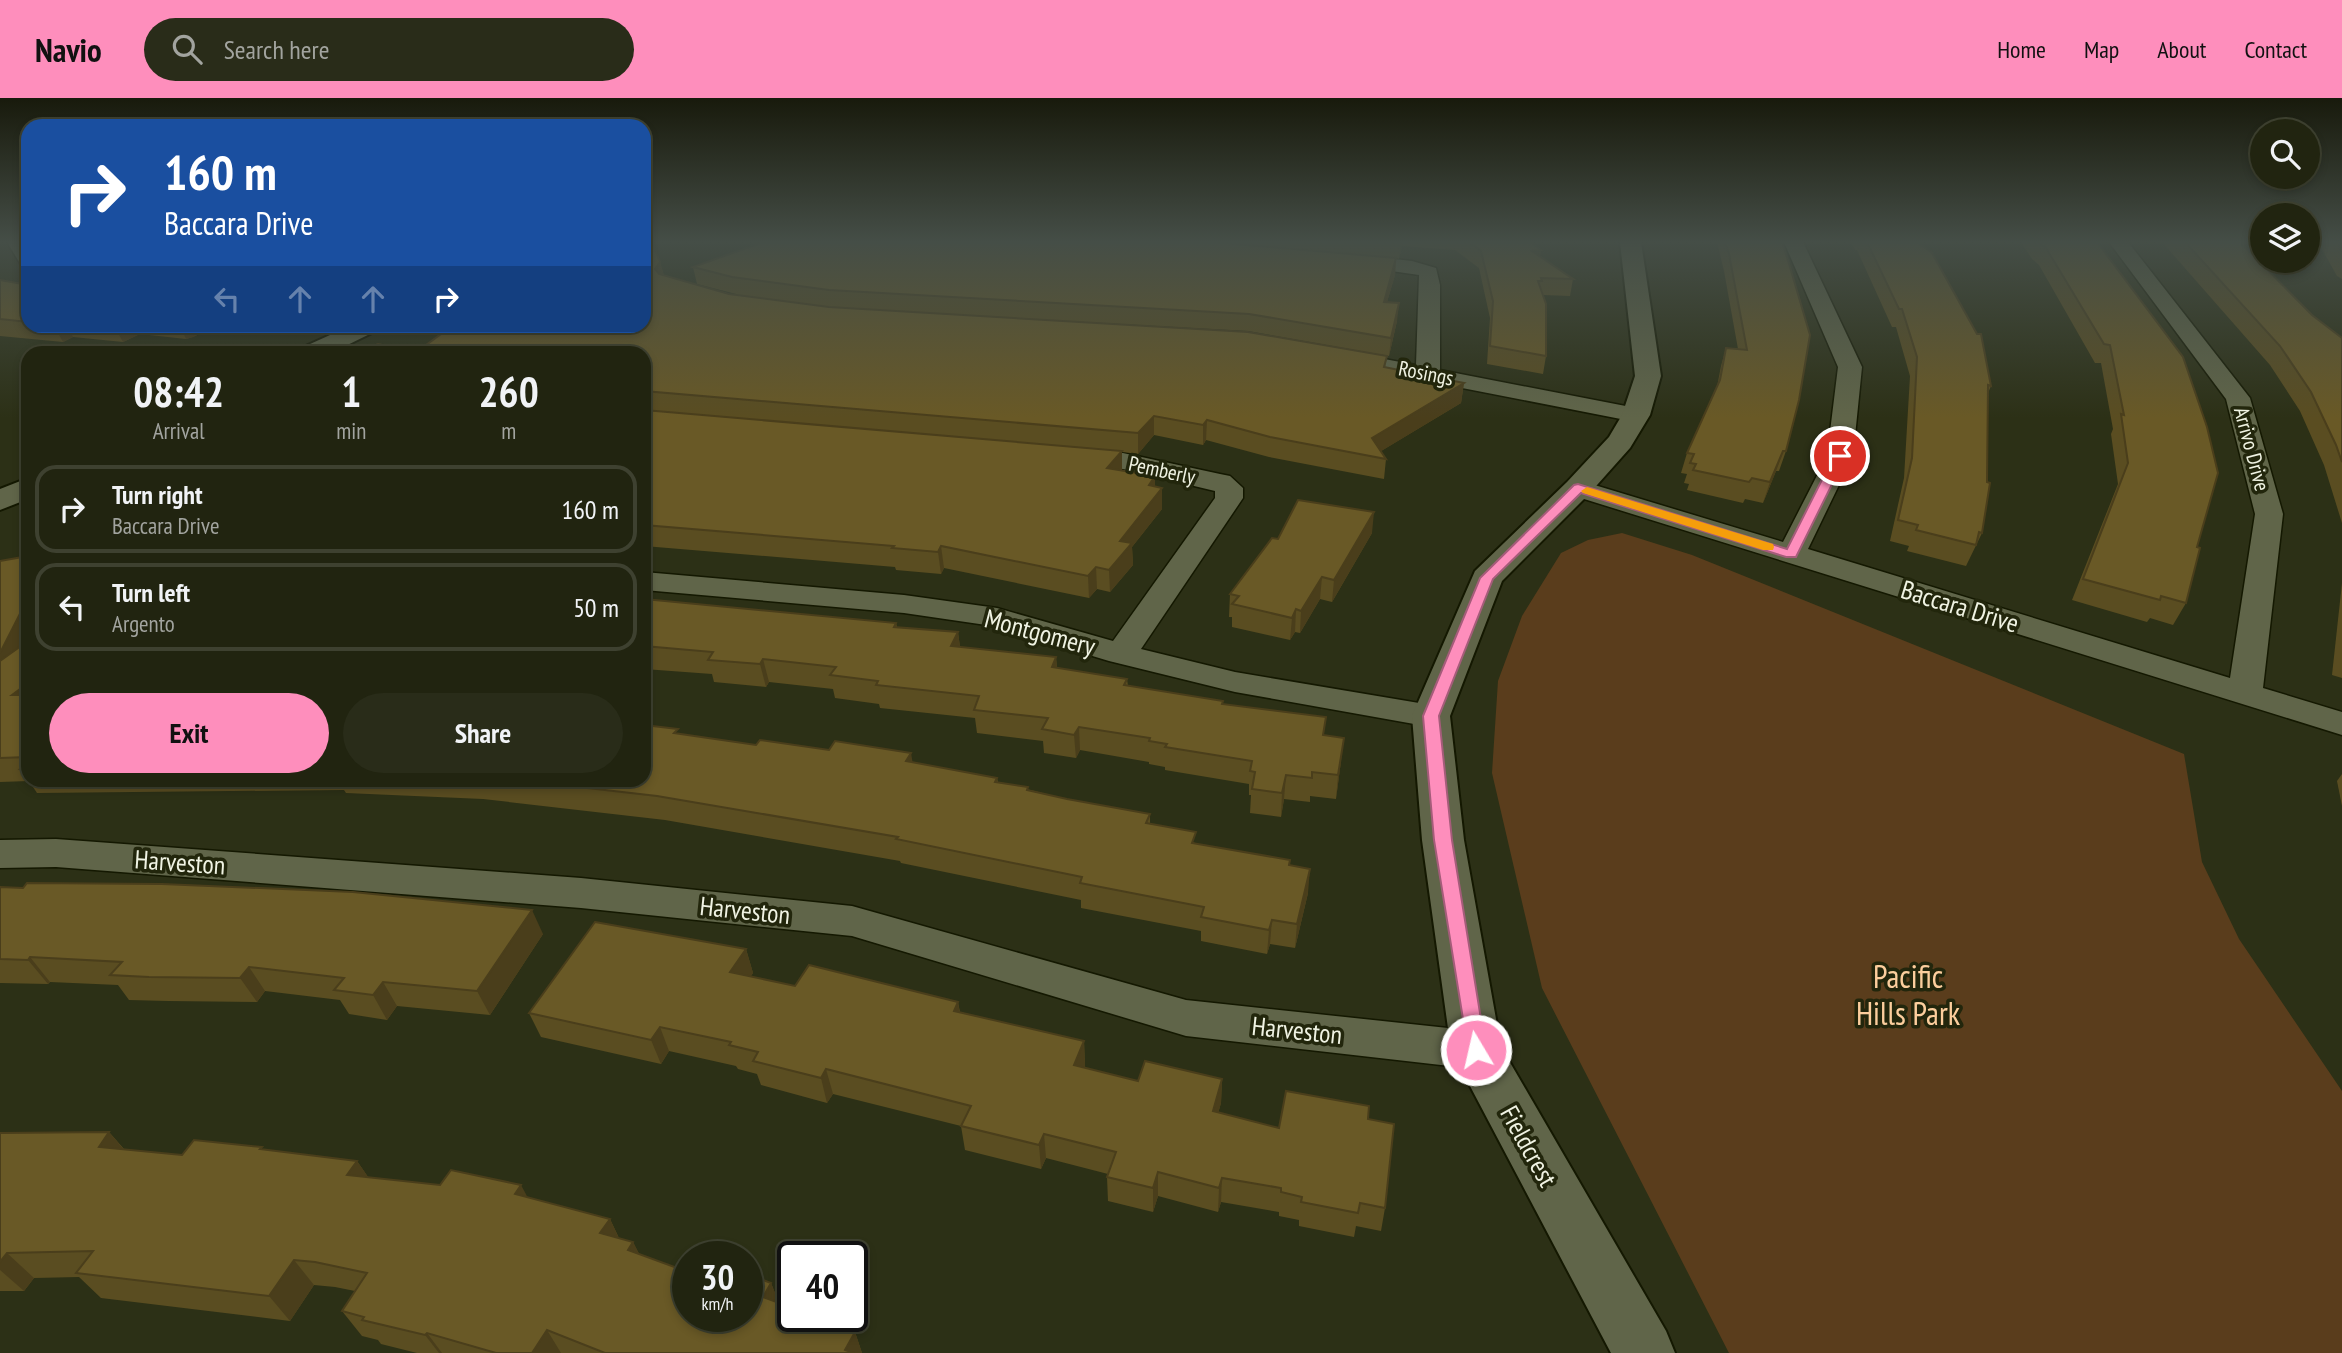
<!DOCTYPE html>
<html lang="en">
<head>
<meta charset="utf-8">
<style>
  :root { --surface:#212410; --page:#292c19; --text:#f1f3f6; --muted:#a2a49f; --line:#3e4130; --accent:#fe8ebc }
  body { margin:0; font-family:"PT Sans Narrow",sans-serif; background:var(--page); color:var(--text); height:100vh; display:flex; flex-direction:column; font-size:26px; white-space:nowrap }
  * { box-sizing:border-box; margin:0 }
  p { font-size:23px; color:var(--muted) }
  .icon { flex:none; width:38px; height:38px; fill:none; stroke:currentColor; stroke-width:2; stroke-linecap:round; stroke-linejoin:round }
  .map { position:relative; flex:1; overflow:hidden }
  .drawer { position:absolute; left:21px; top:248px; width:630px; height:441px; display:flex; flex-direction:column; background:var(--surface); border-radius:21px; box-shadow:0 4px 10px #0003,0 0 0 2px var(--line) }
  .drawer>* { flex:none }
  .hud { position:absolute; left:21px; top:21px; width:630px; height:214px; border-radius:21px; box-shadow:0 4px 10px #0003,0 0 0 2px var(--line); background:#1a4fa0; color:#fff; overflow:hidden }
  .fabs { position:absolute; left:2250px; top:21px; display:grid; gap:14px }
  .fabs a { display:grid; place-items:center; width:70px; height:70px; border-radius:50%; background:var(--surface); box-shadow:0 4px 10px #0003,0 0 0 2px var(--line); font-size:35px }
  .speed { position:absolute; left:672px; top:1143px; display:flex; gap:14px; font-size:35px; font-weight:700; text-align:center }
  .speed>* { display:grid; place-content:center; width:91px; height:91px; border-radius:50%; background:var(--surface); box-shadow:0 4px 10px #0003,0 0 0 2px var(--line); line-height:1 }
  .speed small { font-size:18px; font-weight:400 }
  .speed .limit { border:4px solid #111; border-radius:10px; background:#fff; color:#111 }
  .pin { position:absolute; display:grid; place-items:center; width:60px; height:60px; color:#fff; margin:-30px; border:4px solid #fff; border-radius:50%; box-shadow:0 2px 7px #0007 }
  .me { position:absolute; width:77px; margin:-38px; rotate:351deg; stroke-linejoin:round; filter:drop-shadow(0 0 5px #0008) }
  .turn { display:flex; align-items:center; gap:24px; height:147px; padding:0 28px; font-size:32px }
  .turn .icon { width:91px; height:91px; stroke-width:2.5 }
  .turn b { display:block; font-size:49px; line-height:60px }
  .lanes { display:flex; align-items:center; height:66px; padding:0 28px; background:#0003; justify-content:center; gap:35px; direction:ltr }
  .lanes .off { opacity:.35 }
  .eta { display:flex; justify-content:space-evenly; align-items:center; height:119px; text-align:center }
  .eta b { font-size:42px; font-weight:800; line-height:49px }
  .primary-button { display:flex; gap:14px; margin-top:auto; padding:14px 28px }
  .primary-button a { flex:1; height:80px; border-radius:42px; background:var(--accent); color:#111; font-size:28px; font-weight:800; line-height:80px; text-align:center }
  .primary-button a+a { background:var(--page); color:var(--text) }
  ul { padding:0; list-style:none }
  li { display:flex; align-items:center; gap:21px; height:88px; margin:0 14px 10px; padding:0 14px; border:4px solid var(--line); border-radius:21px }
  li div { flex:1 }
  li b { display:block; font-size:26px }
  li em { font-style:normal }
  header { display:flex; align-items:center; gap:42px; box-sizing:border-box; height:98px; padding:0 35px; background:var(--accent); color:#111 }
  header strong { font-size:33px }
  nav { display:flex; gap:38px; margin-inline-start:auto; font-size:24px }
  .search { width:490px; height:63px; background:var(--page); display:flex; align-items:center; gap:18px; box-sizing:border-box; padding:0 24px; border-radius:38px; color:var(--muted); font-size:26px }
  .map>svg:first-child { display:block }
</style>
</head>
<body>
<header>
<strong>Navio</strong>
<div class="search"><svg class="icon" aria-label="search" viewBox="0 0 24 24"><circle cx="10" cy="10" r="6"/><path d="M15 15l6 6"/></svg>Search here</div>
<nav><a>Home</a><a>Map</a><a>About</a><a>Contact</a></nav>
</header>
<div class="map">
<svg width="2342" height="1255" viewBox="0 0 2342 1255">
  <rect width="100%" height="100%" fill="#2c3016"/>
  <polygon fill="#5a3d1c" points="1622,435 1692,457 2184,656 2202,764 2239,841 2342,993 2342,1255 1729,1255 1542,890 1492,675 1498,583 1522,518 1561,455 1588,442"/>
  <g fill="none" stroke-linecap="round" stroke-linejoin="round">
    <g stroke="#141801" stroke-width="3">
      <g id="minor">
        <polygon points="7,144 26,144 28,169 21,167"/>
        <polygon points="1784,144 1803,144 1862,269 1853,358 1808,451 2230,580 2255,416 2226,301 2109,144 2128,144 2250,300 2283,416 2263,590 2342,614 2342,637 1568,396 1564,390 1568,384 1578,382 1783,444 1827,358 1838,269"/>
        <polygon points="1350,156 1412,163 1436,170 1440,187 1440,272 1636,310 1645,312 1648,317 1645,322 1636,324 1329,264 1326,259 1329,254 1337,252 1416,267 1419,177 1343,166 1340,162 1343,158"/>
        <polygon points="1076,351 1123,355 1220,376 1230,378 1243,390 1243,400 1141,551 1235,574 1431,607 1443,610 1448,618 1443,626 1431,629 1235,594 1109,563 993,528 904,515 644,492 644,474 904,497 997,510 1113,543 1215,400 1215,393 1123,371 1067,365 1063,359 1067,353"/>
        <polygon points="56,741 581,780 852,808 1186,902 1476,933 1492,939 1499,952 1492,965 1476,971 1186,938 852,838 581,810 56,769 0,770 0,742"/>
      </g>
    </g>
    <g stroke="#141801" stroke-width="4">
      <polygon id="tertiary" points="1620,144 1641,144 1661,278 1650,317 1630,350 1589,396 1502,483 1450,618 1464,742 1501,949 1666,1233 1675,1255 1611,1255 1451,952 1422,742 1412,618 1475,473 1567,384 1609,339 1622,317 1635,278"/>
    </g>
    <g stroke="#141801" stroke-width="4">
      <g id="secondary">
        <polygon points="350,228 380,228 376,233 329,256 296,256 299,251"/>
        <polygon points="28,380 28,401 0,412 0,391"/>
      </g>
    </g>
    <use href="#minor" fill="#606549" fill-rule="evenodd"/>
    <use href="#tertiary" fill="#606549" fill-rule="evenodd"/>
    <use href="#secondary" fill="#606549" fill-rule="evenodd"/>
  </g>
  <g fill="#5a4d21">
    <polygon points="1223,144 1530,144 1541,152 1540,159 1573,181 1570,198 1543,197 1546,258 1543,276 1487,266 1490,220 1479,170 1455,152 1402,148 1399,161 1396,160 1395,177 1387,204 1397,223 1389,258 1248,233 973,218 1387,258 1385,270 1464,285 1461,305 1381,353 1386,361 1384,381 1269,359 1206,342 1203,347 1154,337 1138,356 1122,354 1122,373 1155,388 1162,411 1132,449 1133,467 1110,494 1097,491 1089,500 944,470 941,476 896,472 895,469 644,448 644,256 419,256 418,253 660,164 664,178 729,196 736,196 697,186 693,169 1339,155"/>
    <polygon points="1717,144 1782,144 1786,353 1779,373 1776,373 1763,405 1745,401 1743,405 1687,392 1689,386 1684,385 1687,376 1681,375 1687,355 1717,289 1721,268 1726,250 1738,251 1724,173"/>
    <polygon points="1851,144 1917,144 1991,288 1988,295 1982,435 1966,468 1907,453 1909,448 1890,443 1904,380 1910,278 1896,229 1892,229 1857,152 1855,152"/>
    <polygon points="2021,144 2097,144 2197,449 2186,505 2173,527 2150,520 2147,524 2072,502 2118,386 2111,336 2113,331 2101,265 2095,265 2039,167 2032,161"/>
    <polygon points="2162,144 2246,144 2244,148 2312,217 2342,240 2342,425 2324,367 2300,313 2270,267"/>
    <polygon points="2318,144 2342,144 2342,181 2337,178"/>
    <polygon points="0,182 28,187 28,228 216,228 193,239 186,241 140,236 123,244 73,239 63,244 0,238"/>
    <polygon points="1372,435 1332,504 1320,501 1300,535 1295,534 1290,542 1232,529 1232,519 1229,519 1230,496 1278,441"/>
    <polygon points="28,458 28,682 644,682 679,636 756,647 913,664 997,680 998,684 1067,701 1150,716 1150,725 1195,745 1290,768 1308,795 1295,850 1270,846 1267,856 1201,843 1201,833 1081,810 1081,802 901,765 900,763 665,722 483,701 346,695 344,692 37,695 29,683 0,684 0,463"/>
    <polygon points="2342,485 2342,580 2332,577"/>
    <polygon points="644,501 896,525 897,529 958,534 960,549 1056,559 1057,570 1127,581 1128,588 1222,606 1324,637 1341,663 1336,701 1310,698 1310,704 1284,701 1281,719 1250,715 1251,697 1249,697 1249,686 1165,672 1165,669 1149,666 1149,664 1080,652 1076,660 1044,655 1043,643 977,635 975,620 880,610 879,606 835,600 833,591 769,584 766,589 714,584 712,576 644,571"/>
    <polygon points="2342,676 2342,708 2337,683"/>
    <polygon points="0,789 543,836 490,917 397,908 387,922 349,916 340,902 265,893 257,904 168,903 129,902 118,887 50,884 48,886 0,885"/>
    <polygon points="746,851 753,875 750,879 795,888 958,904 960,914 1084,943 1085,968 1084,970 1138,983 1222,981 1221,1005 1218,1015 1279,1030 1368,1021 1385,1110 1381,1133 1356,1128 1354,1139 1299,1128 1299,1122 1279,1118 1279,1114 1221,1104 1218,1114 1158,1098 1153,1114 1108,1103 1107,1079 1108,1076 1046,1060 1041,1071 965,1052 961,1028 833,996 827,1005 761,987 757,976 738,971 736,968 669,953 661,966 541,939 529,915"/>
    <polygon points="109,1034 124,1051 182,1057 264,1052 357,1063 368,1079 528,1100 610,1121 619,1140 633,1144 639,1156 688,1218 771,1185 779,1205 855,1234 862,1255 417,1255 381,1246 378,1242 362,1238 342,1213 355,1193 335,1189 314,1187 290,1223 101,1200 79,1179 34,1180 24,1193 0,1193 0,1035"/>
  </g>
  <g fill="#4a3e1b">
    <polygon points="1401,144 1403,144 1399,161"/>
    <polygon points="1541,152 1538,169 1532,153"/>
    <polygon points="1396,160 1395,177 1382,221 1384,204"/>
    <polygon points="660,164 665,181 659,188 655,171"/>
    <polygon points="1399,205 1397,223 1389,258 1391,240"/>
    <polygon points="54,228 67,228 73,239 63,244"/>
    <polygon points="114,228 136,228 140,236 123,244"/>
    <polygon points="180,228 216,228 193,239 186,241"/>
    <polygon points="1464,285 1461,305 1373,358 1372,340"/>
    <polygon points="1154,318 1154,337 1138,356 1138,335"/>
    <polygon points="1207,322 1206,342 1203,347 1203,327"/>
    <polygon points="1122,353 1122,374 1107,370"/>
    <polygon points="1783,353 1776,373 1763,405 1770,384"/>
    <polygon points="1155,378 1155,398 1162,390 1162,411 1132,449 1133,467 1110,494 1109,472 1120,443 1149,387"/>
    <polygon points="1374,414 1372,435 1332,504 1334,482"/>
    <polygon points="941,448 944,470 941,476 938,454"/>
    <polygon points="1096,469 1097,491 1089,500 1088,478"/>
    <polygon points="1322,479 1320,501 1300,535 1301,513"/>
    <polygon points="28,500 28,553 0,576 0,555"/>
    <polygon points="1296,511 1295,534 1290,542 1292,520"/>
    <polygon points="958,534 961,557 951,548"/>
    <polygon points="1056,559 1058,581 1052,569"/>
    <polygon points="763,561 769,584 766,589 760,566"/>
    <polygon points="28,585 28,620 12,597"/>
    <polygon points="1079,629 1080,652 1076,660 1074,637"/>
    <polygon points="1344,640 1341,663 1336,701 1338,677"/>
    <polygon points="911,655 915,678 906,663"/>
    <polygon points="1286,677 1284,701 1281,719 1282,695"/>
    <polygon points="1310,771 1308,795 1295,850 1297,826"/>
    <polygon points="532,812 543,836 490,917 477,893"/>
    <polygon points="1272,822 1270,846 1267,856 1269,832"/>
    <polygon points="746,851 753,875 738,899 730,874"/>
    <polygon points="30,859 50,884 48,886 28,862"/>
    <polygon points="249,869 265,893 257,904 240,880"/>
    <polygon points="383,884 397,908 387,922 373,897"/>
    <polygon points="958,904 962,929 954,913"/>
    <polygon points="660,929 669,953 661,966 651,942"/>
    <polygon points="1084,943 1085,968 1075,992 1074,967"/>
    <polygon points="826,971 833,996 827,1005 821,980"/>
    <polygon points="1222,981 1221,1005 1212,1038 1213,1013"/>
    <polygon points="109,1034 131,1060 99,1049"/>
    <polygon points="1044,1036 1046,1060 1041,1071 1039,1047"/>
    <polygon points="357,1063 375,1089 347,1077"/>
    <polygon points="1158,1074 1158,1098 1153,1114 1153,1090"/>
    <polygon points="1222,1080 1221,1104 1218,1114 1219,1090"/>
    <polygon points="521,1087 535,1113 515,1096"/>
    <polygon points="610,1121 622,1147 600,1135"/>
    <polygon points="633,1144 646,1169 628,1152"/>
    <polygon points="7,1155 34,1180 24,1193 0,1172 0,1164"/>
    <polygon points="294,1162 314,1187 290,1223 269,1198"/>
    <polygon points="771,1185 781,1210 763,1199"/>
    <polygon points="547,1232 561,1255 532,1255"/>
    <polygon points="855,1234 862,1255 846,1255 845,1252"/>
    <polygon points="427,1235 442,1255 439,1255 425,1237"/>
  </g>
  <g fill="#695926" stroke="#4a3e1b" stroke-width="2">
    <polygon points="644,144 652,144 660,164 655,171 659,176 729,196 829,209 1248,234 1387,258 1384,269 1464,285 1372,340 1386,361 1270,339 1207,322 1203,327 1154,318 1138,335 644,293 644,256 458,256 418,253 452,228 644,228"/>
    <polygon points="764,144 1213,144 1396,160 1384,204 1399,205 1391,240 1249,216 829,192 732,179 693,169"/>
    <polygon points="1469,144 1530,144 1541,152 1532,153 1573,181 1541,180 1542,183 1538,183 1546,206 1546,258 1490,248 1493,203 1481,153"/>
    <polygon points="1725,144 1782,144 1790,169 1810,237 1799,302 1786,353 1783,353 1770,384 1752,380 1749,384 1693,372 1696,366 1690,365 1694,356 1687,355 1720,282 1726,250 1747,252 1729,156"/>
    <polygon points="1867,144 1917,144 1932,155 1977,236 1981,236 1991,288 1988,287 1987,384 1990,385 1982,435 1979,434 1976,447 1916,432 1918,427 1898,422 1912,360 1917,259 1902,211 1899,211"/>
    <polygon points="2038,144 2097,144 2183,259 2207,329 2218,375 2197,449 2200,450 2186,505 2161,498 2160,502 2083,481 2128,365 2121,316 2124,317 2110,247 2104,246 2046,150"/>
    <polygon points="2185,144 2240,144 2312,217 2342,240 2342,364 2336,347 2311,294 2280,248"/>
    <polygon points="2337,144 2342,144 2342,154"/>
    <polygon points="0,182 28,187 28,224 0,221"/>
    <polygon points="378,246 418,256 357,256"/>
    <polygon points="644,312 1122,353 1107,370 1155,378 1149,387 1162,390 1120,443 1132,445 1109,472 1096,469 1088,478 941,448 938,454 892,450 894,448 644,427"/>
    <polygon points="1298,402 1374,414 1334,482 1322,479 1301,513 1296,511 1292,520 1232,506 1239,498 1230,496 1272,440 1278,441"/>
    <polygon points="28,458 28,500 0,555 0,463"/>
    <polygon points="644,501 896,525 894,529 958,534 951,548 1056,559 1052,569 1127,581 1124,587 1223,603 1222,606 1326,619 1323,637 1344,640 1338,677 1312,674 1312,680 1286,677 1282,695 1252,691 1255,674 1250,673 1252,663 1165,649 1167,646 1149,643 1150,640 1079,629 1074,637 1042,631 1048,620 974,612 979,598 876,587 878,583 830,577 836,569 763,561 760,566 708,562 713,554 644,548"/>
    <polygon points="28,543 28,585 12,597 28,597 28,659 0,660 0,563"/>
    <polygon points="644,627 678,631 674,635 756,647 760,642 829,652 835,643 911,655 906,663 997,680 995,684 1028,689 1027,692 1067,701 1150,716 1146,725 1196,734 1192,745 1290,762 1289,767 1310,771 1297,826 1272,822 1269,832 1201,819 1204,809 1080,785 1082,779 896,741 898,739 657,698 518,682 644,682"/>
    <polygon points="28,663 28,671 20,671"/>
    <polygon points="27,785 162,786 353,794 532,812 477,893 383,884 373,897 334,892 344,880 249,869 240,880 149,879 110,877 122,864 30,859 28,862 0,861 0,789 23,790"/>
    <polygon points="595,824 746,851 730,874 795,888 809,867 958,904 954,913 1084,943 1074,967 1138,983 1145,963 1222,981 1213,1013 1279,1030 1286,993 1369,1008 1368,1021 1394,1026 1385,1110 1360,1105 1358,1115 1301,1104 1302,1099 1281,1094 1281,1090 1222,1080 1219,1090 1158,1074 1153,1090 1107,1079 1116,1054 1044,1036 1039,1047 961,1028 971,1008 826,971 821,980 753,963 758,954 729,947 731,944 660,929 651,942 529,915"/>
    <polygon points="109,1034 99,1049 182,1057 194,1042 262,1049 260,1051 357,1063 347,1077 440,1087 451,1072 521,1087 515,1096 610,1121 600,1135 633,1144 628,1152 688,1174 688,1218 747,1218 747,1176 771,1185 763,1199 793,1210 793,1218 813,1218 855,1234 845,1252 854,1255 605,1255 547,1232 532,1255 496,1255 427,1235 425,1237 362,1222 364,1219 342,1213 367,1175 315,1164 294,1162 269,1198 76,1175 93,1153 7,1155 0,1164 0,1035"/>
  </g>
  <linearGradient id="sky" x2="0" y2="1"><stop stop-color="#181a0c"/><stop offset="0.45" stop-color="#454e47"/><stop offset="1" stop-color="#454e47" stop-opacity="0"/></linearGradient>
  <rect width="2342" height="320" fill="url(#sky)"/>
  <polygon fill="#fe8ebc" stroke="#a55c7a" stroke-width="2" points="1840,354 1846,358 1796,459 1786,459 1581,395 1493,481 1439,618 1452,742 1486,952 1483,958 1476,961 1469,958 1434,742 1423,618 1480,480 1574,387 1578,386 1787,451 1834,358"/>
  <polygon fill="#f59e0b" points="1587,389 1773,446 1774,449 1773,452 1763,452 1583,395 1581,393"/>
  <g text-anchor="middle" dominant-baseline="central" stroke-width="7" stroke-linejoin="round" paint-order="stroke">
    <g font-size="21" fill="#f0f3e3" stroke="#22260c">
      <text transform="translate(1426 275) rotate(11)">Rosings</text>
      <text transform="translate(2252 351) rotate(75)">Arrivo Drive</text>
      <text transform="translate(1162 372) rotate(12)">Pemberly</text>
    </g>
    <g font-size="26" fill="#f0f3e3" stroke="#22260c">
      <text transform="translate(1960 508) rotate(17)">Baccara Drive</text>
      <text transform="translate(1040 534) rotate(15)">Montgomery</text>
      <text transform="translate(180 764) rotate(4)">Harveston</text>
      <text transform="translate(745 812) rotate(6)">Harveston</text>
      <text transform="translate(1297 932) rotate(6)">Harveston</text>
      <text transform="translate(1529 1048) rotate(61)">Fieldcrest</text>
    </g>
    <g font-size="32" fill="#fcce9d" stroke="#22260c">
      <text x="1908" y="878">Pacific<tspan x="1908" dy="37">Hills Park</tspan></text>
    </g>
  </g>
</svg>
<div class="fabs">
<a><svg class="icon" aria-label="search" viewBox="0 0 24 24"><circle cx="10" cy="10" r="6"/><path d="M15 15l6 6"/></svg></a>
<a><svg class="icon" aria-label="layers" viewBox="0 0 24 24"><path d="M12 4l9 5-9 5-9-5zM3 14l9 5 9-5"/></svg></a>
</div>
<div class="speed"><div>30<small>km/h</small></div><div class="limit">40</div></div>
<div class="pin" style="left:1840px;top:358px;background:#d93025"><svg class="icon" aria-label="arrive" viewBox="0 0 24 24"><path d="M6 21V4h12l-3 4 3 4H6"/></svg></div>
<svg class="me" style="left:1476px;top:952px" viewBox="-20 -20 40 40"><circle r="17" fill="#fe8ebc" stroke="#fff" stroke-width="3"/><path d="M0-11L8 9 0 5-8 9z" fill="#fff"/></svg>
<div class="hud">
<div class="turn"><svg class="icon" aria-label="right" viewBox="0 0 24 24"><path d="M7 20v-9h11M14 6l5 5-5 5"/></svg><div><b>160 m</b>Baccara Drive</div></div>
<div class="lanes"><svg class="icon off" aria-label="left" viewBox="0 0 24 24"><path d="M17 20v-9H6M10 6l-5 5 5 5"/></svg><svg class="icon off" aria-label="ahead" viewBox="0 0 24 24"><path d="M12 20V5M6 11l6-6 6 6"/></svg><svg class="icon off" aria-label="ahead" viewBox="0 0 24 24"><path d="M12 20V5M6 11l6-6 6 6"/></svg><svg class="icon" aria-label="right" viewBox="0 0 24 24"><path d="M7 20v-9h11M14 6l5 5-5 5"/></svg></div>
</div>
<section class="drawer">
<div class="eta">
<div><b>08:42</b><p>Arrival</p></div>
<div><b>1</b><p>min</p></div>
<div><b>260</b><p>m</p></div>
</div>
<ul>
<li><svg class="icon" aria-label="right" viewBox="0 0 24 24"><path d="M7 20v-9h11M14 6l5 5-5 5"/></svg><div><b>Turn right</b><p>Baccara Drive</p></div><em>160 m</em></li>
<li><svg class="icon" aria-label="left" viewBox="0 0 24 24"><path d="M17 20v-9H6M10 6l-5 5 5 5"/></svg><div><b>Turn left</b><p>Argento</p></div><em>50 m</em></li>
</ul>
<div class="primary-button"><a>Exit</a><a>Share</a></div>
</section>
</div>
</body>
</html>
